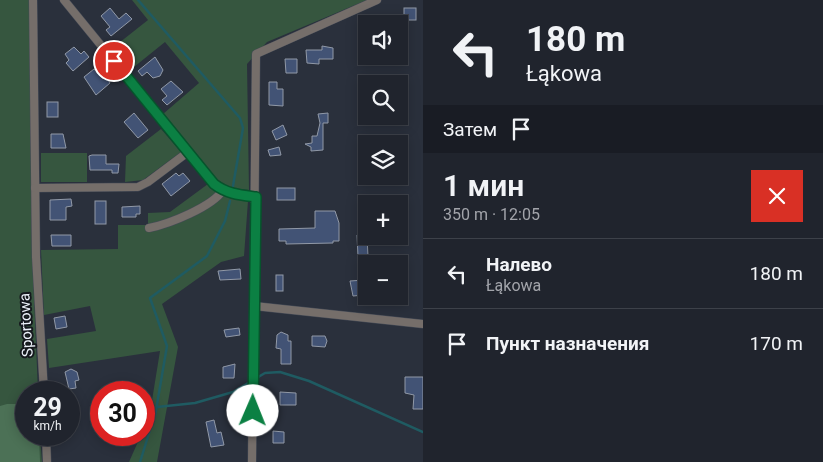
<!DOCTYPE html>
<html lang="ru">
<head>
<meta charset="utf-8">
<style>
  :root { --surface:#20242d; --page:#2d3039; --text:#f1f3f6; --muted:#a2a4aa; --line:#3d4149 }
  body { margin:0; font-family:Roboto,sans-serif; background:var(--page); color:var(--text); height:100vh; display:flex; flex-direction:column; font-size:19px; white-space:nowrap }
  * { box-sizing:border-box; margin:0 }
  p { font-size:16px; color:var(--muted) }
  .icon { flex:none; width:28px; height:28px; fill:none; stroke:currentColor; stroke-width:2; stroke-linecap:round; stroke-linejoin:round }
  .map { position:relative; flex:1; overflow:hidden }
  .details { display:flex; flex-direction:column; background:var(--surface); width:400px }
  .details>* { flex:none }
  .banner { background:#20242d; color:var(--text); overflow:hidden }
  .tools { position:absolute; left:358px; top:15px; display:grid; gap:10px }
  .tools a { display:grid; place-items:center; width:50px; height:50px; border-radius:0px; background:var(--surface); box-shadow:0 2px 12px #0003,0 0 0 1px var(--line); font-size:25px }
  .speed { position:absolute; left:15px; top:381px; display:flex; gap:10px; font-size:25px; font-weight:700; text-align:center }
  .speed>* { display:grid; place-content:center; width:65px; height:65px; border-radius:50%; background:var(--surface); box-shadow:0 2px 12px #0003,0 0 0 1px var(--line); line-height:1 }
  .speed small { font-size:12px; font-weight:400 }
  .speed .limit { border:8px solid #d22; background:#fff; color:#111 }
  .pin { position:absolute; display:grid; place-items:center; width:42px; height:42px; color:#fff; margin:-21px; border:2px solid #fff; border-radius:50%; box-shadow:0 1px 5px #0007 }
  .me { position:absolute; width:55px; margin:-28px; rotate:1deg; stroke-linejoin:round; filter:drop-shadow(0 0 4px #0008) }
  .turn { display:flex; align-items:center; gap:18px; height:105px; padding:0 20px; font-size:22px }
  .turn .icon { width:65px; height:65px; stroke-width:2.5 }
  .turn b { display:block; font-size:35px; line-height:42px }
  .then { display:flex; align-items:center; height:48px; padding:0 20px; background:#0003; gap:10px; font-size:19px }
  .round { display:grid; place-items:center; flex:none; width:52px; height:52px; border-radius:0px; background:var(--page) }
  .summary { display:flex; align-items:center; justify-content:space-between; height:85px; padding:0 20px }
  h1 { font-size:30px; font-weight:600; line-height:38px }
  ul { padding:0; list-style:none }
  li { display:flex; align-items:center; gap:15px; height:70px; padding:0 20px; border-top:1px solid var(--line) }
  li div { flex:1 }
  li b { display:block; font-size:19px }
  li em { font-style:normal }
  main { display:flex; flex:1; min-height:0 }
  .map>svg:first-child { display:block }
</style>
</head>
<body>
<main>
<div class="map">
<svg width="423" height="462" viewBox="0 0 423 462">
  <rect width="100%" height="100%" fill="#2a303c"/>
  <g fill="#36563f">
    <polygon points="0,0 29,0 32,247 38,392 26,392 26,435 40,435 42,462 0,462"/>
    <polygon points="132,0 367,0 267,42 247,64 249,190 231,188 216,179 163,114 199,83 165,42 129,71 110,50 148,20"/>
    <polygon points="161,129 181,152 143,180 125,182 126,156"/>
    <rect x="41" y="153" width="46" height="29"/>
    <polygon points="208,184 227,196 248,201 244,256 221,262 162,304 178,347 157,462 129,462 141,435 144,435 149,419 160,351 49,368 47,339 96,331 90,306 44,315 41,250 118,249 118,225 148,225 148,213 170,212"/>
  </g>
  <polygon fill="#4c7156" points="7,404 16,404 26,409 26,435 39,435 40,462 0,462 0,406"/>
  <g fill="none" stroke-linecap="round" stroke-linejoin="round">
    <g stroke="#1f5b62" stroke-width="2.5">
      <polyline points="138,0 240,118 243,128 233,186"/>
      <polyline points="157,407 195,403 233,392 265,373 280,372 309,381 423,432"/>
      <polyline points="155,416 167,346 150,298 207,256 225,221 230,201"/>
      <polyline points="140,462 150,430"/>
    </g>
  </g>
  <g fill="#425375" stroke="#9199a7">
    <polygon points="110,8 119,19 126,13 132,19 111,36 106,30 110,27 101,16"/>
    <rect x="404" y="8" width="12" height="12"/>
    <rect x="359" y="31" width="7" height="11"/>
    <polygon points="399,33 408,33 408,44 402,44 402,41 399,41"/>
    <polygon points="322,46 333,48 333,59 319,59 319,64 307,63 306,50 322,50"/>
    <polygon points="74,47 81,54 84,51 89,57 73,71 66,63 69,60 65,54"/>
    <polygon points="155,57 163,70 160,76 153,78 147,72 142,76 138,71"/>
    <polygon points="285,59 297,59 297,73 286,73"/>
    <polygon points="94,69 103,79 106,77 110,83 96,95 84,77"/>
    <polygon points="171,81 183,92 167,105 162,100 167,96 161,89"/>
    <polygon points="269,82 277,82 277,89 283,89 283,106 269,105"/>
    <rect x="47" y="102" width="11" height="15"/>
    <polygon points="134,113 148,130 138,138 124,122"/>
    <polygon points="328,113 328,123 323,123 323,150 311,151 311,147 305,144 312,143 312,136 317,136 320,123 318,114"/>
    <polygon points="283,125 287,135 276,140 272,131"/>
    <polygon points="51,134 63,134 66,148 51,148"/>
    <polygon points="279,147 281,155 270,156 268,150"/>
    <polygon points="92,155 106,155 106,164 119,164 118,173 112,173 112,170 90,170 89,156"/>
    <polygon points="176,173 179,176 183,173 190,181 171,196 162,184"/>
    <rect x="277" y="188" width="18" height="12"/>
    <polygon points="71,199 72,206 66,207 66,220 50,220 50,200"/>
    <rect x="95" y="201" width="11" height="23"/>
    <polygon points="140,206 140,214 136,214 136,217 122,217 122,207"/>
    <polygon points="315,211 335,211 339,223 339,241 333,241 333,243 286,244 286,241 279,241 279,229 315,228"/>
    <polygon points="51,235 71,235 71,246 52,246"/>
    <polygon points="357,235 367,236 368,257 358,257"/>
    <polygon points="240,269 241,279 220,280 218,271"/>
    <rect x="276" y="275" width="7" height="16"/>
    <polygon points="364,280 364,295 353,296 350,281"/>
    <polygon points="65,316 67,327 56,329 54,318"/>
    <polygon points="239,328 240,335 226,337 224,330"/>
    <polygon points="281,332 288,335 288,341 291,341 291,364 281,364 281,349 276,348 277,335"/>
    <polygon points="312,336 325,336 327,341 325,347 312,346"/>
    <polygon points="235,364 234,378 223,378 223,367"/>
    <polygon points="71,369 77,372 79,380 75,381 76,388 69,389 65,372"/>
    <polygon points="405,377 423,377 423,409 413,409 414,395 405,393"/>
    <polygon points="280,392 296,393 296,405 280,405"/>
    <polygon points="77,402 78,412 69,414 69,403"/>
    <polygon points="214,420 217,433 221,432 224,445 211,447 206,422"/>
    <polygon points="273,431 284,432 284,443 273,443"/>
  </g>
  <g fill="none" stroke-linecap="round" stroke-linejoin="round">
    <g stroke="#454b57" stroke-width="9">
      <g id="minor">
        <polyline points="33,0 36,257 44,392"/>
        <path d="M64 0 214 184C227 193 240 195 256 197"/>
        <polyline points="35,188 138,187 148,182 188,152"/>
        <path d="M149 228C169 224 212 207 223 190"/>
        <polyline points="254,306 423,324"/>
        <polyline points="46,435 47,462"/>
        <polyline points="252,462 256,54 377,0"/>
      </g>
    </g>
    <use href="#minor" stroke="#756e6a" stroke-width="8"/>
  </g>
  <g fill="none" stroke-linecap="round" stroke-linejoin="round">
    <g stroke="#07532c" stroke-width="12">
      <path id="route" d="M114 61 214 184C227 194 240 195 256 197L253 411"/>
    </g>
    <use href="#route" stroke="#0b8043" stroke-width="9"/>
  </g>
  <g text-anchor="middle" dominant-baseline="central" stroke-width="4" stroke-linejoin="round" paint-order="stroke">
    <g font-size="15" fill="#edf2fa" stroke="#15181d">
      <text transform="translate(26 325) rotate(-93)">Sportowa</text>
    </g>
  </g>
</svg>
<div class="tools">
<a><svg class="icon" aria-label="sound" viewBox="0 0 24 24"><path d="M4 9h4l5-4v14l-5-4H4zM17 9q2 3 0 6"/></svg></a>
<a><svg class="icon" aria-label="search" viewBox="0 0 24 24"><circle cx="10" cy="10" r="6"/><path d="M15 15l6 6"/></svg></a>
<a><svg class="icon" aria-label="layers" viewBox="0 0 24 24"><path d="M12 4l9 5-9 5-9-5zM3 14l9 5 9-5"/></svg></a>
<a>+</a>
<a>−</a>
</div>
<div class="speed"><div>29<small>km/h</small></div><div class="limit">30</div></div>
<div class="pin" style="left:114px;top:61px;background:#d93025"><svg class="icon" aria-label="arrive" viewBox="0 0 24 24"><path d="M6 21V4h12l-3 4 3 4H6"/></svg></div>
<svg class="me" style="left:253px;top:411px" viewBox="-20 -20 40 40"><circle r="19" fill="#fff"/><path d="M0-13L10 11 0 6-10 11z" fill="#0b8043"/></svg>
</div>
<section class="details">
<div class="banner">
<div class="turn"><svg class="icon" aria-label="left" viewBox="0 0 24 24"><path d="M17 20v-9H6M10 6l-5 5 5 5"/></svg><div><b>180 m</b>Łąkowa</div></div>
<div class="then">Затем<svg class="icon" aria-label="arrive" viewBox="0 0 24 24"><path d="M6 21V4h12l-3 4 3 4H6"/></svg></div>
</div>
<div class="summary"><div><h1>1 мин</h1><p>350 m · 12:05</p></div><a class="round" style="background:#d93025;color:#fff"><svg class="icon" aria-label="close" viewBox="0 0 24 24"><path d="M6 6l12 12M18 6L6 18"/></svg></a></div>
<ul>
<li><svg class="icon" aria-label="left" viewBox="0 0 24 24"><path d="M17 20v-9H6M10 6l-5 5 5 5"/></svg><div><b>Налево</b><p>Łąkowa</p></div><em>180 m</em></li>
<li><svg class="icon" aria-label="arrive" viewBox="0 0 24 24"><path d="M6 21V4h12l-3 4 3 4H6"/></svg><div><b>Пункт назначения</b></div><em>170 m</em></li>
</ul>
</section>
</main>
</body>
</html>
